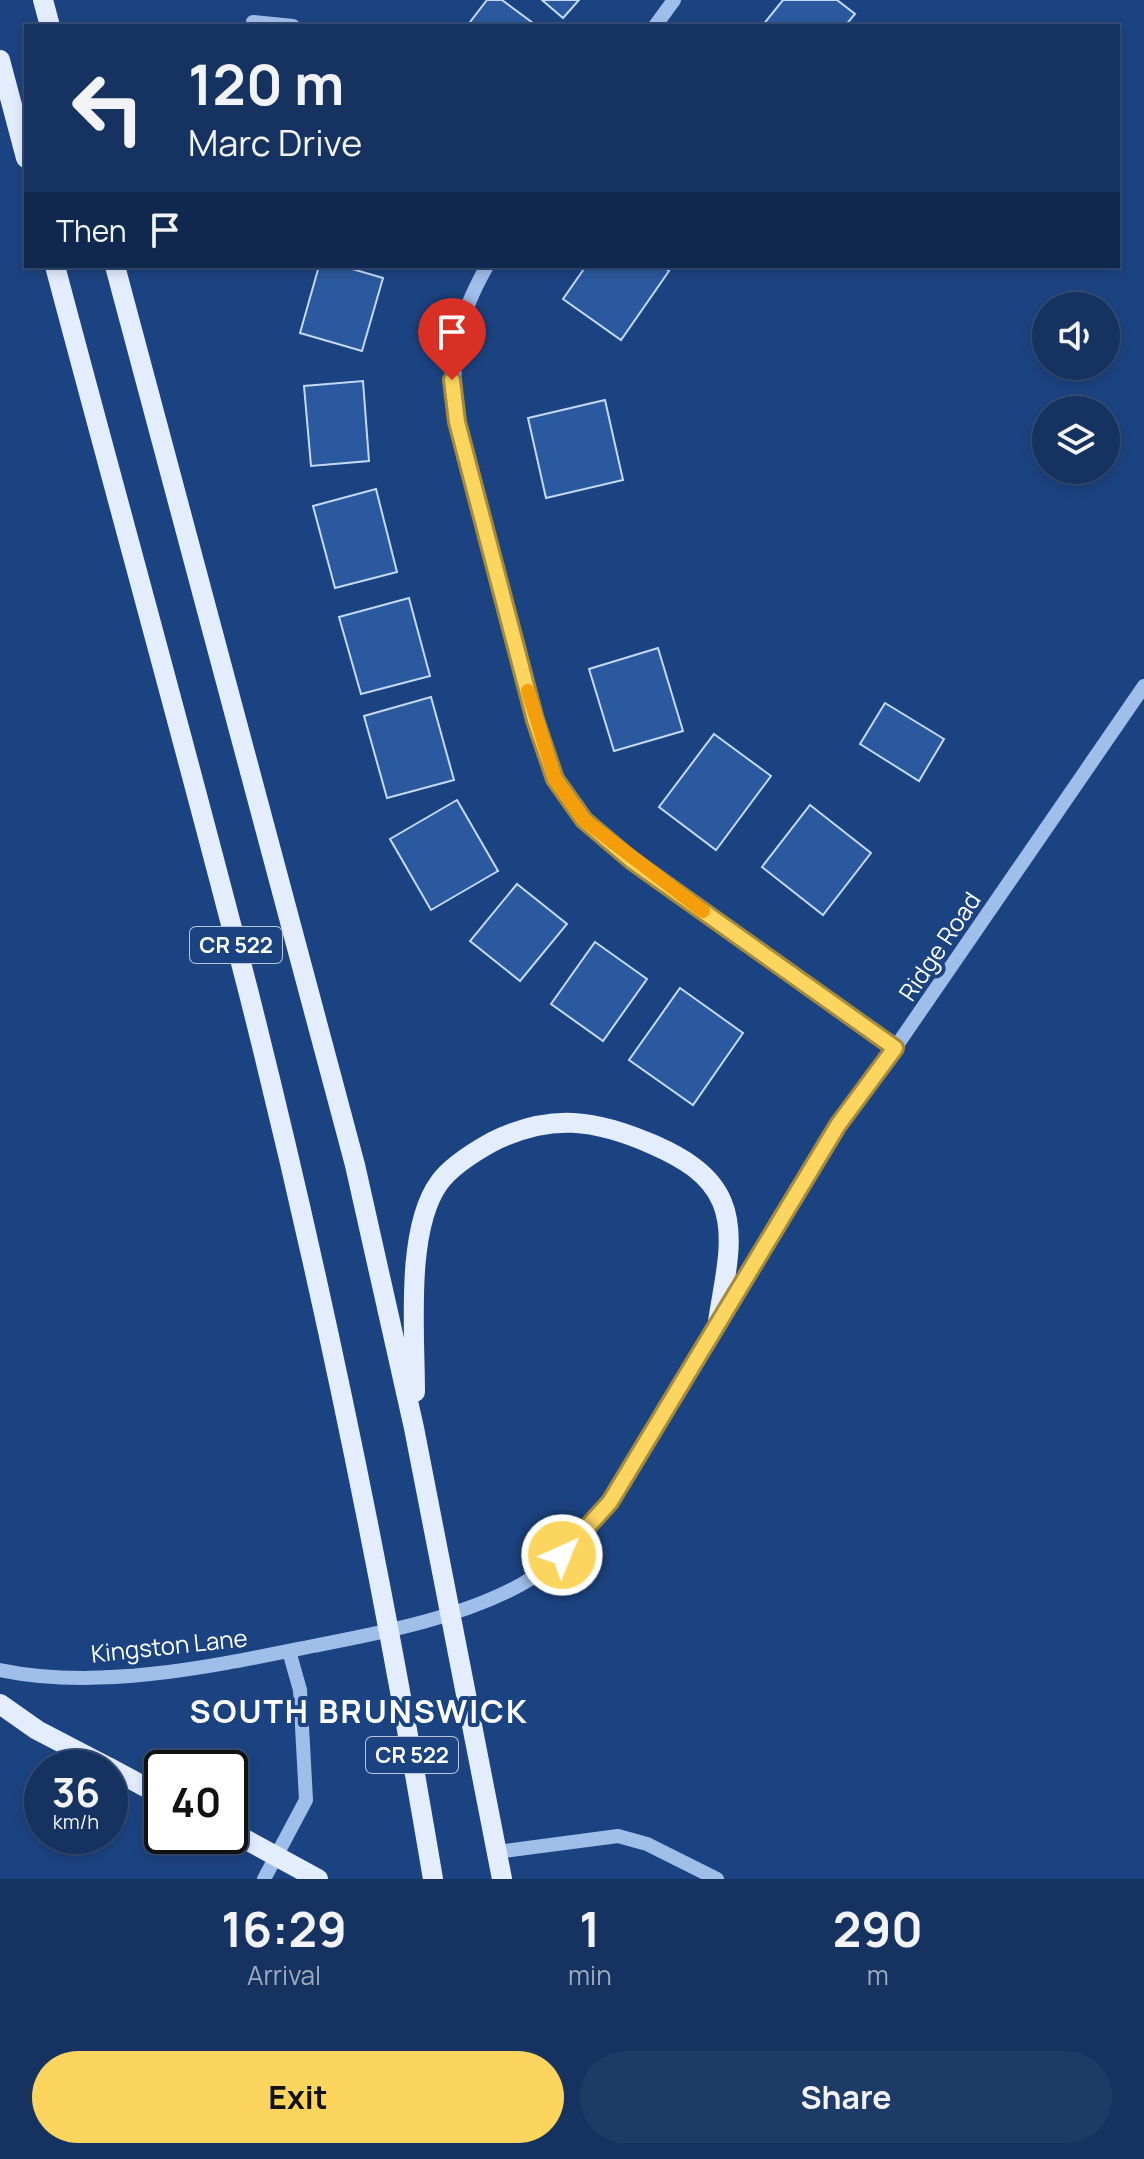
<!DOCTYPE html>
<html lang="en">
<head>
<meta charset="utf-8">
<style>
  :root { --surface:#153261; --page:#1e3a67; --text:#f1f3f6; --muted:#9daabd; --line:#344d76; --accent:#fbd55e }
  body { margin:0; font-family:Manrope,sans-serif; background:var(--page); color:var(--text); height:100vh; display:flex; flex-direction:column; font-size:30px; white-space:nowrap }
  * { box-sizing:border-box; margin:0 }
  p { font-size:26px; color:var(--muted) }
  .icon { flex:none; width:44px; height:44px; fill:none; stroke:currentColor; stroke-width:2; stroke-linecap:round; stroke-linejoin:round }
  .map { position:relative; height:1879px; overflow:hidden }
  .panel { display:flex; flex-direction:column; background:var(--surface); flex:1 }
  .panel>* { flex:none }
  .top-card { position:absolute; left:24px; top:24px; width:1096px; height:244px; border-radius:0px; box-shadow:0 4px 12px #0003,0 0 0 2px var(--line); background:#153261; color:var(--text); overflow:hidden }
  .fabs { position:absolute; left:1032px; top:292px; display:grid; gap:16px }
  .fabs a { display:grid; place-items:center; width:88px; height:88px; border-radius:50%; background:var(--surface); box-shadow:0 4px 12px #0003,0 0 0 2px var(--line); font-size:40px }
  .speed { position:absolute; left:24px; top:1750px; display:flex; gap:16px; font-size:40px; font-weight:700; text-align:center }
  .speed>* { display:grid; place-content:center; width:104px; height:104px; border-radius:50%; background:var(--surface); box-shadow:0 4px 12px #0003,0 0 0 2px var(--line); line-height:1 }
  .speed small { font-size:20px; font-weight:400 }
  .speed .limit { border:4px solid #111; border-radius:12px; background:#fff; color:#111 }
  .pin { position:absolute; display:grid; place-items:center; width:68px; height:68px; color:#fff; margin:-82px -34px; border-radius:50% 50% 50% 0; rotate:-45deg; box-shadow:0 0 8px #0007 }
  .pin .icon { rotate:45deg }
  .me { position:absolute; width:88px; margin:-44px; rotate:44deg; stroke-linejoin:round; filter:drop-shadow(0 0 6px #0008) }
  .turn { display:flex; align-items:center; gap:28px; height:168px; padding:0 32px; font-size:36px }
  .turn .icon { width:104px; height:104px; stroke-width:2.5 }
  .turn b { display:block; font-size:56px; line-height:68px }
  .then { display:flex; align-items:center; height:76px; padding:0 32px; background:#0003; gap:16px; font-size:30px }
  .eta { display:flex; justify-content:space-evenly; align-items:center; height:136px; text-align:center }
  .eta b { font-size:48px; font-weight:700; line-height:56px }
  .action { display:flex; gap:16px; margin-top:auto; padding:16px 32px }
  .action a { flex:1; height:92px; border-radius:48px; background:var(--accent); color:#111; font-size:32px; font-weight:700; line-height:92px; text-align:center }
  .action a+a { background:var(--page); color:var(--text) }
  .map>svg:first-child { display:block }
</style>
</head>
<body>
<div class="map">
<svg width="1144" height="1879" viewBox="0 0 1144 1879">
  <rect width="100%" height="100%" fill="#1c4381"/>
  <g fill="#2b599f" stroke="#c5d9f7" stroke-width="2">
    <polygon points="487,0 502,0 537,26 467,26"/>
    <polygon points="542,0 579,0 563,18"/>
    <polygon points="783,0 837,0 855,14 845,26 762,26"/>
    <polygon points="319,266 342,266 383,278 362,351 300,333"/>
    <polygon points="586,266 662,266 669,271 621,340 563,299"/>
    <polygon points="363,381 369,461 311,466 304,386"/>
    <polygon points="605,400 623,480 546,498 528,418"/>
    <polygon points="376,489 397,572 335,588 313,506"/>
    <polygon points="409,598 430,676 361,694 339,617"/>
    <polygon points="658,648 683,731 614,751 589,669"/>
    <polygon points="431,697 454,780 387,798 364,716"/>
    <polygon points="885,703 944,739 919,781 860,744"/>
    <polygon points="714,734 771,776 716,850 659,807"/>
    <polygon points="457,800 498,871 431,910 390,839"/>
    <polygon points="810,805 871,853 823,915 762,867"/>
    <polygon points="517,884 567,924 520,981 470,941"/>
    <polygon points="595,942 647,979 603,1041 551,1004"/>
    <polygon points="680,988 743,1033 693,1105 629,1060"/>
  </g>
  <g fill="none" stroke-linecap="round" stroke-linejoin="round">
    <g stroke="#a0beea" stroke-width="14">
      <polyline points="253,22 293,26"/>
      <polyline points="655,26 674,0"/>
      <path d="M487 266C455 322 450 358 457 422L535 720 555 779 584 820 631 860 895 1048"/>
      <path d="M0 1670C99 1691 214 1666 313 1646 380 1633 461 1618 522 1584 557 1564 585 1533 610 1502L838 1125 895 1048 1144 686"/>
      <polyline points="497,1852 618,1836 647,1844 717,1879"/>
      <polyline points="264,1879 306,1800 300,1690 289,1651"/>
    </g>
    <g stroke="#e4edfe" stroke-width="20">
      <polyline points="43,0 50,26"/>
      <polyline points="0,60 26,158"/>
      <path d="M55 266C119 507 186 748 248 990 322 1283 383 1581 433 1879"/>
      <polyline points="115,266 355,1165 414,1428 502,1879"/>
      <path d="M415 1392C415 1334 405 1230 439 1183 451 1166 474 1152 492 1142 550 1113 595 1119 654 1145 681 1157 710 1173 722 1202 737 1238 723 1284 718 1322"/>
      <polyline points="0,1704 37,1730 110,1768"/>
      <polyline points="110,1768 162,1796"/>
      <polyline points="230,1831 318,1879"/>
    </g>
  </g>
  <g fill="none" stroke-linecap="round" stroke-linejoin="round">
    <g stroke="#a38a3d" stroke-width="20">
      <polyline id="route" points="452,380 457,422 535,720 555,779 584,820 631,860 895,1048 838,1125 610,1502 562,1555"/>
    </g>
    <use href="#route" stroke="#fbd55e" stroke-width="14"/>
    <polyline stroke="#f59e0b" stroke-width="14" points="528,691 555,779 584,820 703,911"/>
  </g>
  <g text-anchor="middle" dominant-baseline="central" stroke-width="8" stroke-linejoin="round" paint-order="stroke">
    <g fill="#1c4381" stroke="#bbc7d9" stroke-width="2">
      <rect x="190" y="927" width="92" height="36" rx="6"/>
      <rect x="366" y="1737" width="92" height="36" rx="6"/>
    </g>
    <g font-size="22" font-weight="bold" fill="#fff">
      <text x="236" y="945">CR 522</text>
      <text x="412" y="1755">CR 522</text>
    </g>
    <g font-size="24" fill="#fff" stroke="#1c4381">
      <text transform="translate(939 946) rotate(-56)">Ridge Road</text>
      <text transform="translate(169 1645) rotate(-6)">Kingston Lane</text>
    </g>
    <g font-size="32" font-weight="bold" letter-spacing="2" fill="#fff" stroke="#1c4381">
      <text x="359" y="1711">SOUTH BRUNSWICK</text>
    </g>
  </g>
</svg>
<div class="fabs">
<a><svg class="icon" aria-label="sound" viewBox="0 0 24 24"><path d="M4 9h4l5-4v14l-5-4H4zM17 9q2 3 0 6"/></svg></a>
<a><svg class="icon" aria-label="layers" viewBox="0 0 24 24"><path d="M12 4l9 5-9 5-9-5zM3 14l9 5 9-5"/></svg></a>
</div>
<div class="speed"><div>36<small>km/h</small></div><div class="limit">40</div></div>
<div class="pin" style="left:452px;top:380px;background:#d93025"><svg class="icon" aria-label="arrive" viewBox="0 0 24 24"><path d="M6 21V4h12l-3 4 3 4H6"/></svg></div>
<svg class="me" style="left:562px;top:1555px" viewBox="-20 -20 40 40"><circle r="17" fill="#fbd55e" stroke="#fff" stroke-width="3"/><path d="M0-11L8 9 0 5-8 9z" fill="#fff"/></svg>
<div class="top-card">
<div class="turn"><svg class="icon" aria-label="left" viewBox="0 0 24 24"><path d="M17 20v-9H6M10 6l-5 5 5 5"/></svg><div><b>120 m</b>Marc Drive</div></div>
<div class="then">Then<svg class="icon" aria-label="arrive" viewBox="0 0 24 24"><path d="M6 21V4h12l-3 4 3 4H6"/></svg></div>
</div>
</div>
<section class="panel">
<div class="eta">
<div><b>16:29</b><p>Arrival</p></div>
<div><b>1</b><p>min</p></div>
<div><b>290</b><p>m</p></div>
</div>
<div class="action"><a>Exit</a><a>Share</a></div>
</section>
</body>
</html>
